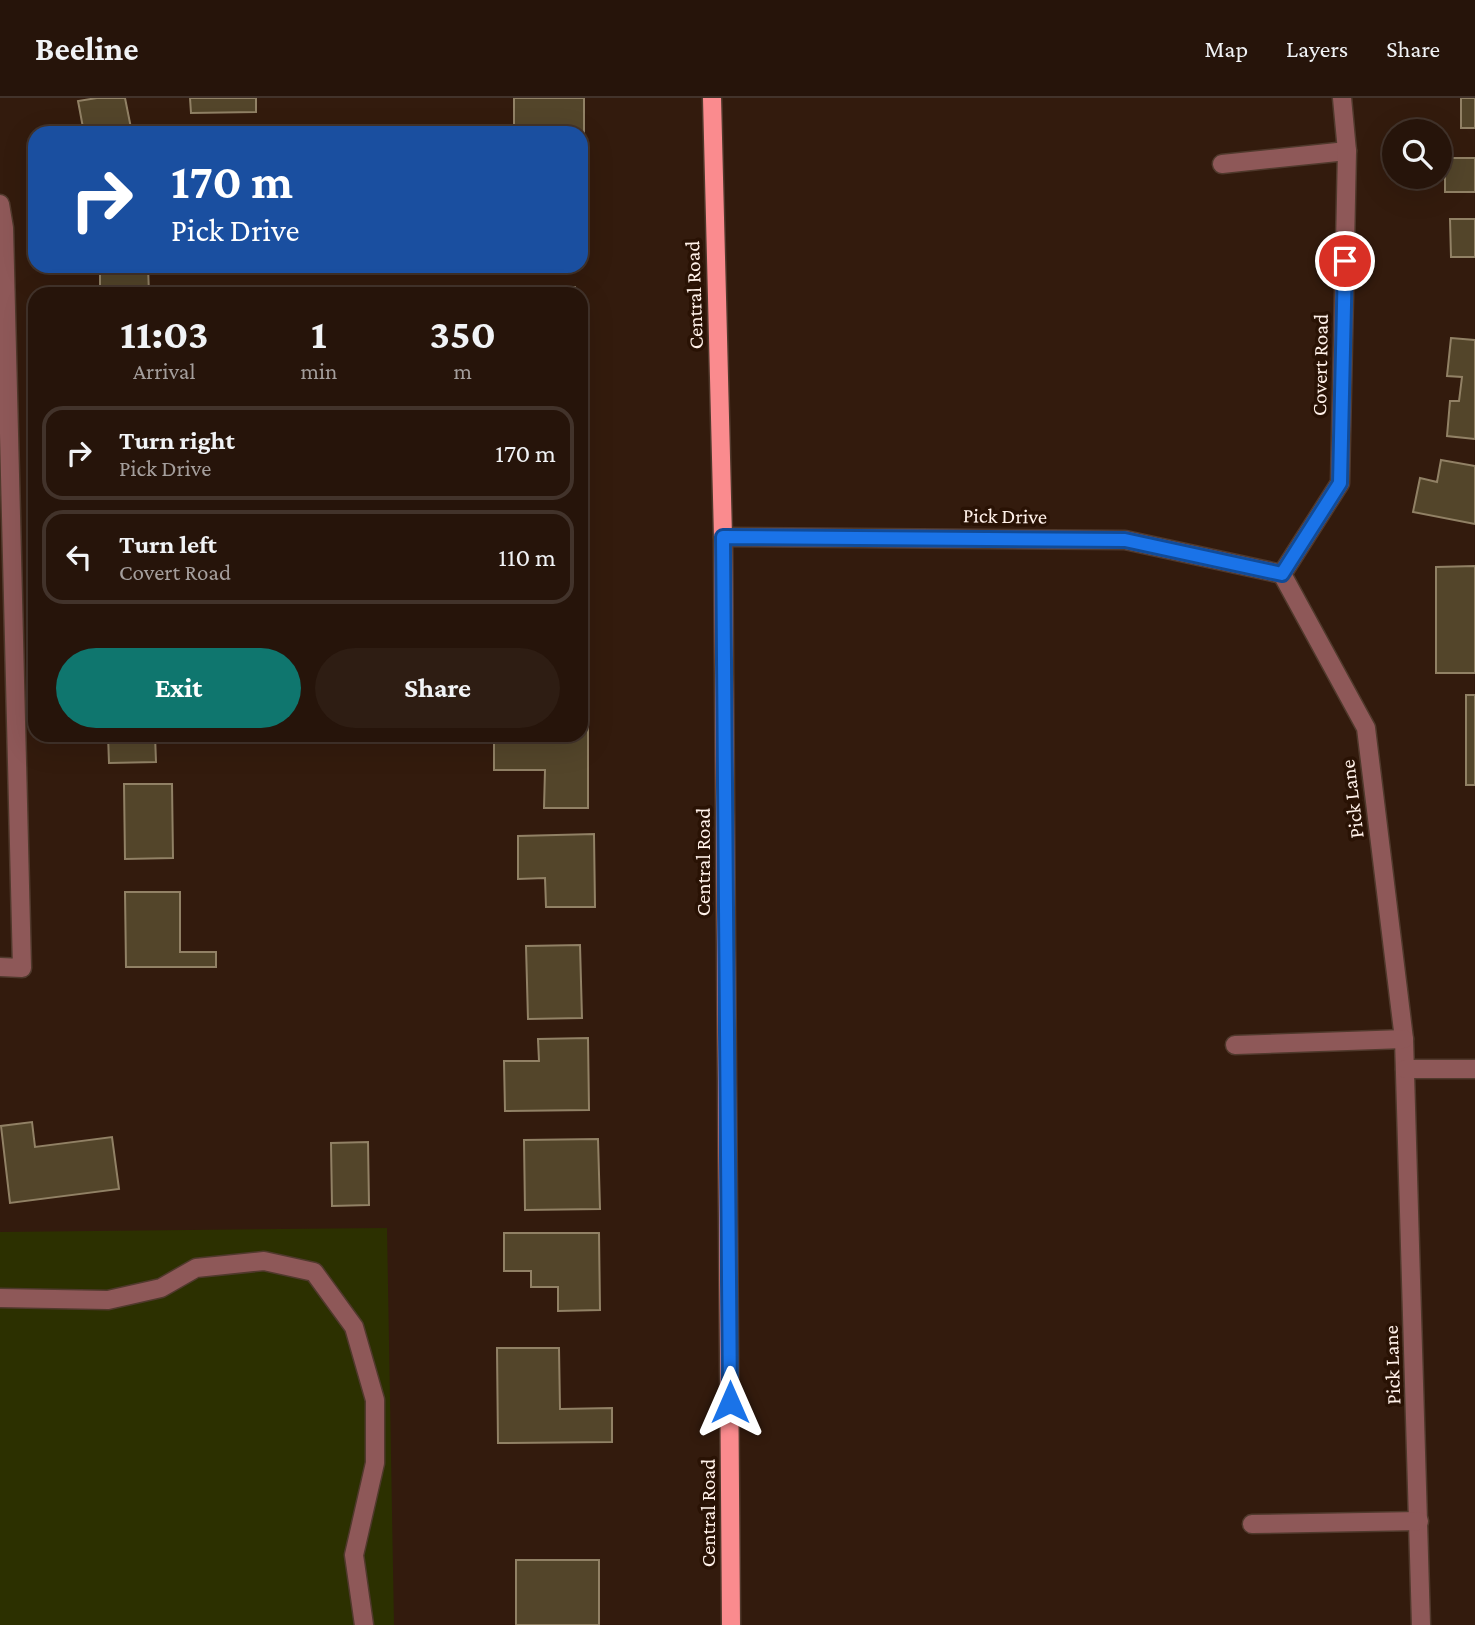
<!DOCTYPE html>
<html lang="en">
<head>
<meta charset="utf-8">
<style>
  :root { --surface:#26140a; --page:#2e1d13; --text:#f1f3f6; --muted:#a49e9c; --line:#42332b; --accent:#0f766e }
  body { margin:0; font-family:"Crimson Pro",serif; background:var(--page); color:var(--text); height:100vh; display:flex; flex-direction:column; font-size:26px; white-space:nowrap }
  * { box-sizing:border-box; margin:0 }
  p { font-size:23px; color:var(--muted) }
  .icon { flex:none; width:38px; height:38px; fill:none; stroke:currentColor; stroke-width:2; stroke-linecap:round; stroke-linejoin:round }
  .map { position:relative; flex:1; overflow:hidden }
  .details { position:absolute; left:28px; top:189px; width:560px; height:455px; display:flex; flex-direction:column; background:var(--surface); border-radius:21px; box-shadow:0 7px 28px #0002,0 0 0 2px var(--line) }
  .details>* { flex:none }
  .hud { position:absolute; left:28px; top:28px; width:560px; height:147px; border-radius:21px; box-shadow:0 7px 28px #0002,0 0 0 2px var(--line); background:#1a4fa0; color:#fff; overflow:hidden }
  .fabs { position:absolute; left:1382px; top:21px; display:grid; gap:14px }
  .fabs a { display:grid; place-items:center; width:70px; height:70px; border-radius:50%; background:var(--surface); box-shadow:0 7px 28px #0002,0 0 0 2px var(--line); font-size:35px }
  .pin { position:absolute; display:grid; place-items:center; width:60px; height:60px; color:#fff; margin:-30px; border:4px solid #fff; border-radius:50%; box-shadow:0 2px 7px #0007 }
  .me { position:absolute; width:77px; margin:-38px; rotate:0deg; stroke-linejoin:round; filter:drop-shadow(0 0 5px #0008) }
  .turn { display:flex; align-items:center; gap:24px; height:147px; padding:0 28px; font-size:32px }
  .turn .icon { width:91px; height:91px; stroke-width:2.5 }
  .turn b { display:block; font-size:49px; line-height:60px }
  .eta { display:flex; justify-content:space-evenly; align-items:center; height:119px; text-align:center }
  .eta b { font-size:42px; font-weight:700; line-height:49px }
  .primary-button { display:flex; gap:14px; margin-top:auto; padding:14px 28px }
  .primary-button a { flex:1; height:80px; border-radius:42px; background:var(--accent); color:#fff; font-size:28px; font-weight:700; line-height:80px; text-align:center }
  .primary-button a+a { background:var(--page); color:var(--text) }
  ul { padding:0; list-style:none }
  li { display:flex; align-items:center; gap:21px; height:94px; margin:0 14px 10px; padding:0 14px; border:4px solid var(--line); border-radius:21px }
  li div { flex:1 }
  li b { display:block; font-size:26px }
  li em { font-style:normal }
  header { display:flex; align-items:center; gap:42px; box-sizing:border-box; height:98px; padding:0 35px; background:var(--surface); border-bottom:2px solid var(--line) }
  header strong { font-size:33px }
  nav { display:flex; gap:38px; margin-inline-start:auto; font-size:24px }
  .map>svg:first-child { display:block }
</style>
</head>
<body>
<header>
<strong>Beeline</strong>
<nav><a>Map</a><a>Layers</a><a>Share</a></nav>
</header>
<div class="map">
<svg width="1475" height="1527" viewBox="0 0 1475 1527">
  <rect width="100%" height="100%" fill="#331b0d"/>
  <polygon fill="#2c3000" points="387,1130 394,1527 0,1527 0,1134"/>
  <g fill="#53452a" stroke="#918165" stroke-width="2">
    <polygon points="97,0 125,0 132,35 84,35 78,3"/>
    <polygon points="190,0 256,0 256,14 191,15"/>
    <polygon points="514,0 584,0 584,34 514,35"/>
    <rect x="1461" y="0" width="14" height="30"/>
    <polygon points="581,60 582,60 583,151 581,151"/>
    <rect x="1445" y="60" width="30" height="34"/>
    <polygon points="1450,121 1475,121 1475,159 1451,159"/>
    <polygon points="100,168 148,168 149,196 100,196"/>
    <polygon points="575,189 575,196 499,196 499,191"/>
    <polygon points="1451,240 1475,242 1475,341 1447,338 1450,303 1459,303 1462,279 1447,278"/>
    <polygon points="581,285 585,285 586,376 581,377"/>
    <polygon points="1441,362 1475,368 1475,426 1413,414 1420,380 1437,384"/>
    <polygon points="1475,468 1475,575 1436,575 1436,469"/>
    <rect x="1466" y="597" width="9" height="90"/>
    <polygon points="581,624 588,624 588,710 544,710 545,672 494,672 494,637 581,637"/>
    <polygon points="108,637 155,637 156,664 109,665"/>
    <polygon points="124,686 172,686 173,760 125,761"/>
    <polygon points="594,736 595,809 546,809 545,780 518,781 518,738"/>
    <polygon points="125,794 180,794 180,854 216,854 216,869 126,869"/>
    <polygon points="580,847 582,920 528,921 526,848"/>
    <polygon points="588,940 589,1012 505,1013 504,963 539,963 538,941"/>
    <polygon points="32,1024 35,1049 112,1039 119,1091 10,1105 1,1028"/>
    <polygon points="598,1041 600,1111 525,1112 524,1042"/>
    <polygon points="368,1044 369,1107 332,1108 331,1045"/>
    <polygon points="504,1135 599,1135 600,1212 558,1213 558,1189 531,1189 531,1173 504,1173"/>
    <polygon points="497,1250 559,1250 560,1311 612,1310 612,1344 498,1345"/>
    <rect x="516" y="1462" width="83" height="65"/>
  </g>
  <g fill="none" stroke-linecap="round" stroke-linejoin="round">
    <g stroke="#50392c" stroke-width="21">
      <g id="minor">
        <polyline points="1222,66 1347,53"/>
        <polyline points="0,106 4,130 22,870 0,869"/>
        <polyline points="723,439 1125,442 1282,476"/>
        <polyline points="1282,476 1366,630 1404,941 1421,1527"/>
        <polyline points="1282,476 1340,385 1347,53 1342,0"/>
        <polyline points="1235,947 1404,941"/>
        <polyline points="1405,971 1475,971"/>
        <polyline points="0,1200 108,1202 161,1190 196,1170 264,1163 314,1174 354,1229 375,1302 375,1365 354,1457 364,1527"/>
        <polyline points="1252,1426 1419,1423"/>
      </g>
    </g>
    <g stroke="#50392c" stroke-width="21">
      <polyline id="major" points="712,0 723,439 731,1527"/>
    </g>
    <use href="#minor" stroke="#8e5858" stroke-width="18"/>
    <use href="#major" stroke="#fa8b8e" stroke-width="18"/>
  </g>
  <g fill="none" stroke-linecap="round" stroke-linejoin="round">
    <g stroke="#114b97" stroke-width="18">
      <polyline id="route" points="730,1304 723,439 1125,442 1282,476 1340,385 1345,163"/>
    </g>
    <use href="#route" stroke="#1a73e8" stroke-width="12"/>
  </g>
  <g text-anchor="middle" dominant-baseline="central" stroke-width="7" stroke-linejoin="round" paint-order="stroke">
    <g font-size="21" fill="#fff1e9" stroke="#291204">
      <text transform="translate(694 197) rotate(-92)">Central Road</text>
      <text transform="translate(1320 267) rotate(-89)">Covert Road</text>
      <text transform="translate(1005 418) rotate(1)">Pick Drive</text>
      <text transform="translate(1352 701) rotate(-97)">Pick Lane</text>
      <text transform="translate(703 764) rotate(-90)">Central Road</text>
      <text transform="translate(1392 1267) rotate(-92)">Pick Lane</text>
      <text transform="translate(708 1415) rotate(-90)">Central Road</text>
    </g>
  </g>
</svg>
<div class="fabs">
<a><svg class="icon" aria-label="search" viewBox="0 0 24 24"><circle cx="10" cy="10" r="6"/><path d="M15 15l6 6"/></svg></a>
</div>
<div class="pin" style="left:1345px;top:163px;background:#d93025"><svg class="icon" aria-label="arrive" viewBox="0 0 24 24"><path d="M6 21V4h12l-3 4 3 4H6"/></svg></div>
<svg class="me" style="left:730px;top:1304px" viewBox="-20 -20 40 40"><path d="M0-17L14 15 0 8-14 15z" fill="#1a73e8" stroke="#fff" stroke-width="4"/></svg>
<div class="hud">
<div class="turn"><svg class="icon" aria-label="right" viewBox="0 0 24 24"><path d="M7 20v-9h11M14 6l5 5-5 5"/></svg><div><b>170 m</b>Pick Drive</div></div>
</div>
<section class="details">
<div class="eta">
<div><b>11:03</b><p>Arrival</p></div>
<div><b>1</b><p>min</p></div>
<div><b>350</b><p>m</p></div>
</div>
<ul>
<li><svg class="icon" aria-label="right" viewBox="0 0 24 24"><path d="M7 20v-9h11M14 6l5 5-5 5"/></svg><div><b>Turn right</b><p>Pick Drive</p></div><em>170 m</em></li>
<li><svg class="icon" aria-label="left" viewBox="0 0 24 24"><path d="M17 20v-9H6M10 6l-5 5 5 5"/></svg><div><b>Turn left</b><p>Covert Road</p></div><em>110 m</em></li>
</ul>
<div class="primary-button"><a>Exit</a><a>Share</a></div>
</section>
</div>
</body>
</html>
